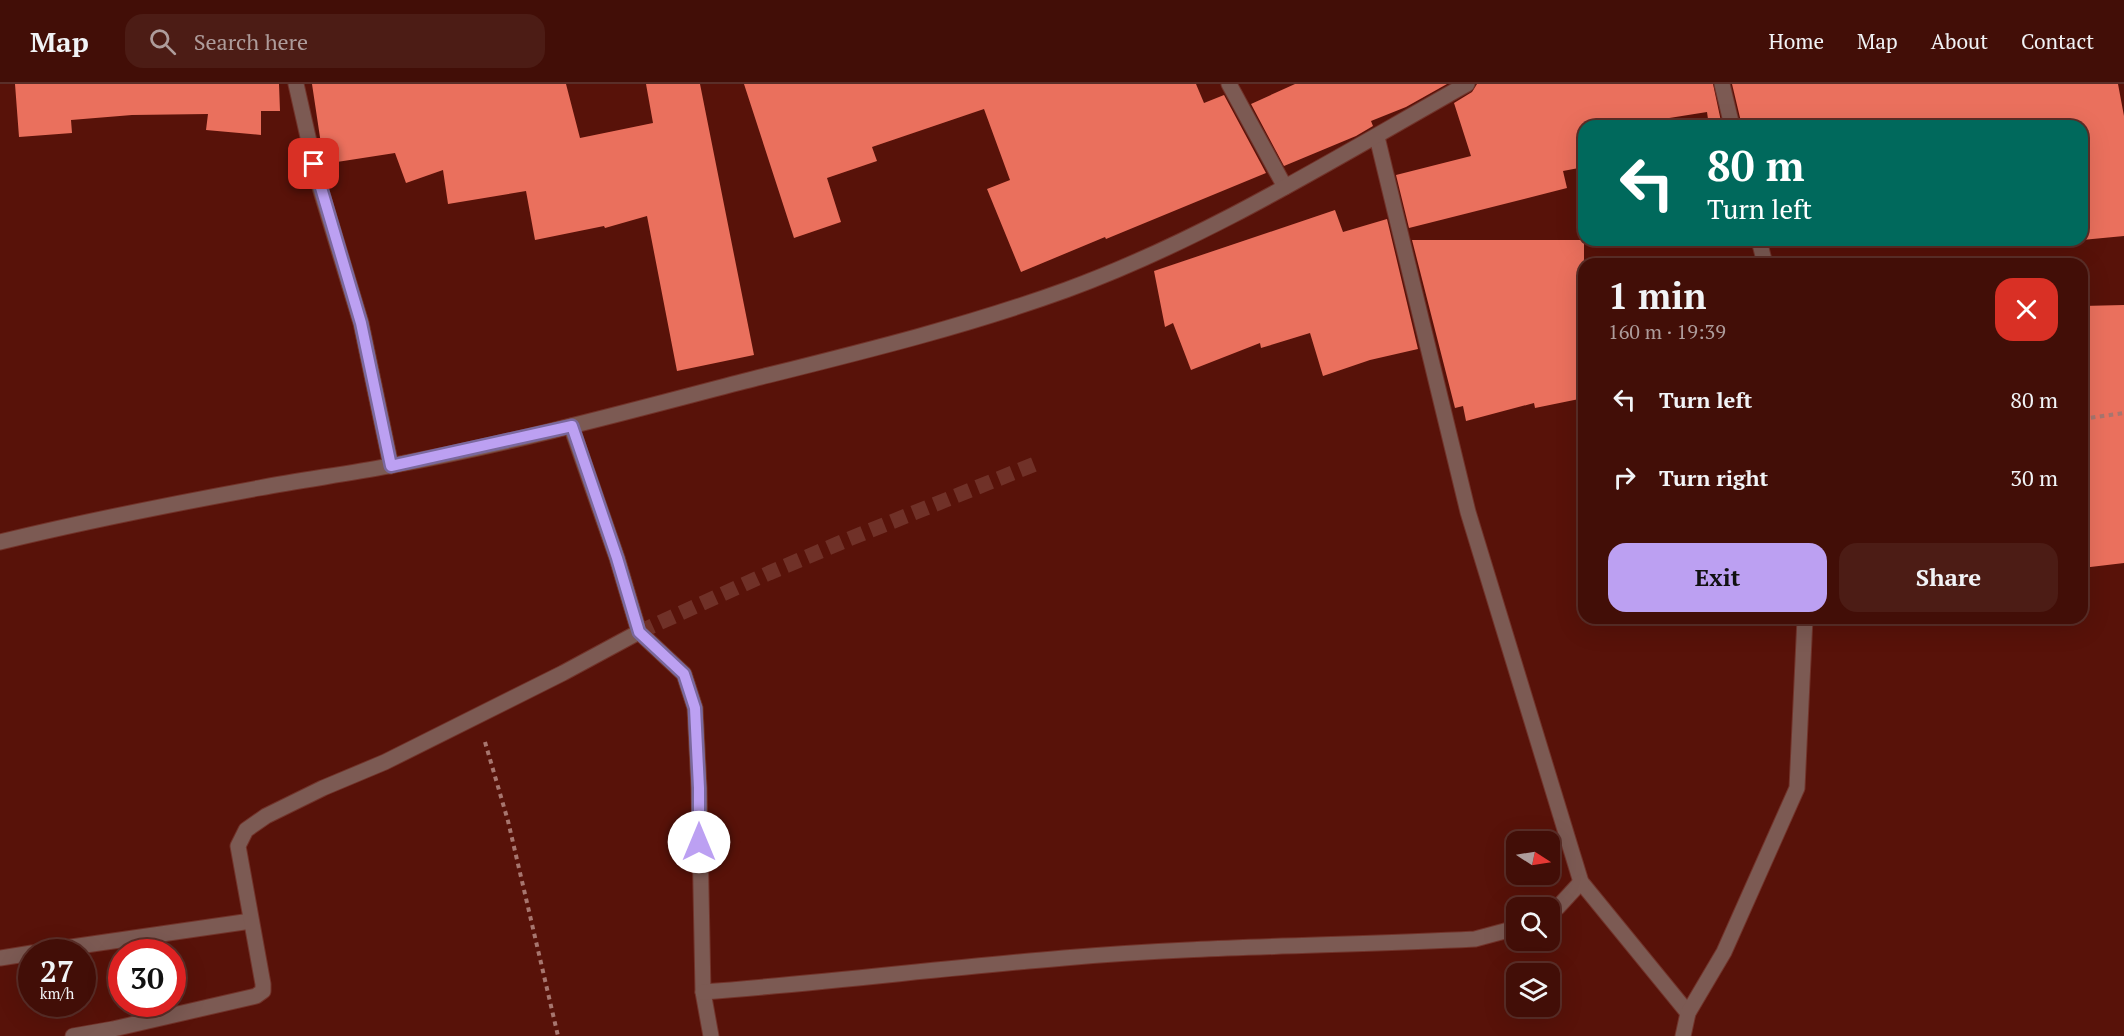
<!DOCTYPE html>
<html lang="en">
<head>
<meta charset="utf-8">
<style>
  :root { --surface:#420e07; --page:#4c1c15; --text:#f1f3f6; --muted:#ae9c9b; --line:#5a2e28; --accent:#bca0f2 }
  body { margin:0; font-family:"PT Serif",serif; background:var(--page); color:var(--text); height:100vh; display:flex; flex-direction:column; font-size:22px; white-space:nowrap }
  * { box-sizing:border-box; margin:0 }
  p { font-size:20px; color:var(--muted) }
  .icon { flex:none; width:33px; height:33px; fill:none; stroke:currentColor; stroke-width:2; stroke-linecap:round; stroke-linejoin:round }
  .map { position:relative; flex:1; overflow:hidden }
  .sheet { position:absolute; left:1578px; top:174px; width:510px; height:366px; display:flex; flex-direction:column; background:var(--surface); border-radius:18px; box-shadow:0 6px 24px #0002,0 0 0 2px var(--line) }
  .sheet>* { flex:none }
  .banner { position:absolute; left:1578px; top:36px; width:510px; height:126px; border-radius:18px; box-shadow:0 6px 24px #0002,0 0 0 2px var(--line); background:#00695c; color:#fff; overflow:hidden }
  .needle { width:39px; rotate:102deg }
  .buttons { position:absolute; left:1506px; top:747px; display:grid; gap:12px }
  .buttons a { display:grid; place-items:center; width:54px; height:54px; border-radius:12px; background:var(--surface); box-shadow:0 6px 24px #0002,0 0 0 2px var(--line); font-size:30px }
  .speed { position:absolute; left:18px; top:855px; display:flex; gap:12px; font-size:30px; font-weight:700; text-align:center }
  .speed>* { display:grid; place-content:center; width:78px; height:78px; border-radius:50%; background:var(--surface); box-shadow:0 6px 24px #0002,0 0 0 2px var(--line); line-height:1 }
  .speed small { font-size:15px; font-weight:400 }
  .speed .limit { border:9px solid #d22; background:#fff; color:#111 }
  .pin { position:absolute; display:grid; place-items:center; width:51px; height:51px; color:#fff; margin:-26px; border-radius:12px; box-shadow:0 3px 9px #0006 }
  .me { position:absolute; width:66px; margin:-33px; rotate:0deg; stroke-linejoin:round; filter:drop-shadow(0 0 4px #0008) }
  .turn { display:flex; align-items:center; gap:21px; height:126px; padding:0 30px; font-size:27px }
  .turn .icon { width:78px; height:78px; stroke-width:2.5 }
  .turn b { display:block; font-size:42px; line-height:51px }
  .round { display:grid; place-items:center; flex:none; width:63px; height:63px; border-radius:18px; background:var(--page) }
  .summary { display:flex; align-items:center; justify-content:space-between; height:102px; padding:0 30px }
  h1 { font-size:36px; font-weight:800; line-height:45px }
  .action { display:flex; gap:12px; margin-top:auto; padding:12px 30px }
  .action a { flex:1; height:69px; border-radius:18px; background:var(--accent); color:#111; font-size:24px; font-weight:800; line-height:69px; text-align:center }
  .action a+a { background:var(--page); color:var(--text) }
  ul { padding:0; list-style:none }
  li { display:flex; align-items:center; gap:18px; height:78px; padding:0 30px }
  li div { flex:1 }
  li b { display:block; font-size:22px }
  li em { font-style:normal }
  header { display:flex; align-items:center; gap:36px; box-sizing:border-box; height:84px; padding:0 30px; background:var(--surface); border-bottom:2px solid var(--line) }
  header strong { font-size:28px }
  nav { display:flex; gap:33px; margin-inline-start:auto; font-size:21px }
  .search { width:420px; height:54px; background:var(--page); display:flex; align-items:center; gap:15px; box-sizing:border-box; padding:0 21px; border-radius:18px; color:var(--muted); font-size:22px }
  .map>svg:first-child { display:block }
</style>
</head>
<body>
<header>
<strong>Map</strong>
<div class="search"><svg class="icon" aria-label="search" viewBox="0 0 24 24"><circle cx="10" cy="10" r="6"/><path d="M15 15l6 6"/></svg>Search here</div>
<nav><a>Home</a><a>Map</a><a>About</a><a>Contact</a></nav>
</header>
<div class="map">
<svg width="2124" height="952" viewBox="0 0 2124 952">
  <rect width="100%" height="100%" fill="#581209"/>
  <g fill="#ea705d">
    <polygon points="15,0 279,0 280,27 261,27 261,51 206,46 208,30 132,31 71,36 72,49 19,53"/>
    <polygon points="312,0 566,0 580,54 653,39 646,0 700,0 754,271 677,287 647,132 605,144 604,142 535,156 526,107 448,120 443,86 406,99 395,69 324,80"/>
    <polygon points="744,0 1196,0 1204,19 1224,11 1266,89 1106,155 1105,153 1021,188 987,105 1010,96 984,25 872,63 877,77 827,94 841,138 794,154"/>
    <polygon points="1295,0 1447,0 1406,23 1371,37 1373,42 1356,52 1284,82 1251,20"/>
    <polygon points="1477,0 1713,0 1722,42 1709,42 1707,28 1619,42 1584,42 1584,83 1563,87 1567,104 1409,144 1396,91 1471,72 1454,19 1472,8"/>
    <polygon points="1732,0 2118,0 2124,32 2124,152 2082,156 2082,42 1742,42"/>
    <polygon points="1335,126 1343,148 1387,135 1418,265 1370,276 1323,292 1310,249 1261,264 1260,259 1191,286 1173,239 1165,243 1154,187"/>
    <polygon points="1412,156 1584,156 1584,314 1535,324 1534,319 1466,337 1463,322 1455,324"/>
    <polygon points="2124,221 2124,479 2082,484 2082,222"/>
  </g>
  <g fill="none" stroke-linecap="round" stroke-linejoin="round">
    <polyline stroke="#703128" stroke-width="15" stroke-dasharray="15 8" stroke-linecap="butt" points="639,548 769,489 849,455 1035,380"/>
    <g stroke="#72332a" stroke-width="17">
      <g id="street">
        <polyline points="296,0 318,97 361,239 391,382"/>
        <polyline points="1229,0 1285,103"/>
        <polyline points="1722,0 1732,42"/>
        <polyline points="1377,53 1468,428 1581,798 1688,929"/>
        <polyline points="1759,156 1765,180"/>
        <polyline points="571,342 617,474 639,548 684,590 695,624 699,704 703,908 711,952"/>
        <path d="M0 458C86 437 172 420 259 404 302 396 346 390 389 382 509 360 627 328 745 297 853 270 961 244 1066 206 1208 154 1337 73 1467 0"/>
        <polyline points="1550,828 1558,823 1581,798"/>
        <polyline points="37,868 251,837"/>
        <polyline points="0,874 32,869"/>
        <path d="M703 908C824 899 943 884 1064 874 1200 862 1338 862 1475 855L1516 844"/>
        <polyline points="73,952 113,945 256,912 263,907 263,900 238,762 246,746 266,732 323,704 385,678 563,589 639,548"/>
        <polyline points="1683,952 1688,929 1724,868 1797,704 1805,534"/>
      </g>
    </g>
    <g stroke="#a7766f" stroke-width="4" stroke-dasharray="4.5 4.5" stroke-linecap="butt">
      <polyline points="2082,335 2124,329"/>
      <polyline points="485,658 508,737 558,952"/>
    </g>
    <use href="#street" stroke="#7c5a53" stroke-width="15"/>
  </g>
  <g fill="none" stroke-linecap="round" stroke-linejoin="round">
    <g stroke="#7a689d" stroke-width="15">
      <polyline id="route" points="314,80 361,239 391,382 572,342 617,474 639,548 684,590 695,624 699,704 699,758"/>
    </g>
    <use href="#route" stroke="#bca0f2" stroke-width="10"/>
  </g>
</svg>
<div class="buttons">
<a><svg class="needle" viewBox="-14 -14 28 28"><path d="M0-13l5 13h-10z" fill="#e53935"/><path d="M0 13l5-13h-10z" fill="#ae9c9b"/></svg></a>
<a><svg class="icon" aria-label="search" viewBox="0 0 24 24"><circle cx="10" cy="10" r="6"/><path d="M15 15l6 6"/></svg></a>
<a><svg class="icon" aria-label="layers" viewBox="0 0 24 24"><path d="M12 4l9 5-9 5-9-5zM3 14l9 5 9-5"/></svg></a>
</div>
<div class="speed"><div>27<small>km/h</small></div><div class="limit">30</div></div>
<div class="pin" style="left:314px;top:80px;background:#d93025"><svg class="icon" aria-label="arrive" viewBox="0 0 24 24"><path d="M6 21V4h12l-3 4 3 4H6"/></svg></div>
<svg class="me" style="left:699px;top:758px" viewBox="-20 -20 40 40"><circle r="19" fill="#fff"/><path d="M0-13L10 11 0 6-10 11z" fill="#bca0f2"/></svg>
<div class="banner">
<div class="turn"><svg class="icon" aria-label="left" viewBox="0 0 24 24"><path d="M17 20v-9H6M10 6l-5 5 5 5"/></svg><div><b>80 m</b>Turn left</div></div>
</div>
<section class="sheet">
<div class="summary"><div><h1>1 min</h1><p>160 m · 19:39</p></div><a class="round" style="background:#d93025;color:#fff"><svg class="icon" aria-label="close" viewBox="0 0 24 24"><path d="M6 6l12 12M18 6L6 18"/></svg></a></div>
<ul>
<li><svg class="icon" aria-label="left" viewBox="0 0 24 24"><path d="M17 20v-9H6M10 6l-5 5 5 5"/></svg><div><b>Turn left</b></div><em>80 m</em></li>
<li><svg class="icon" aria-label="right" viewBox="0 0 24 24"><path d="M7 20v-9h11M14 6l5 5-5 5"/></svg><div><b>Turn right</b></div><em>30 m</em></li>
</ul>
<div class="action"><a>Exit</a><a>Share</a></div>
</section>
</div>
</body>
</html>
